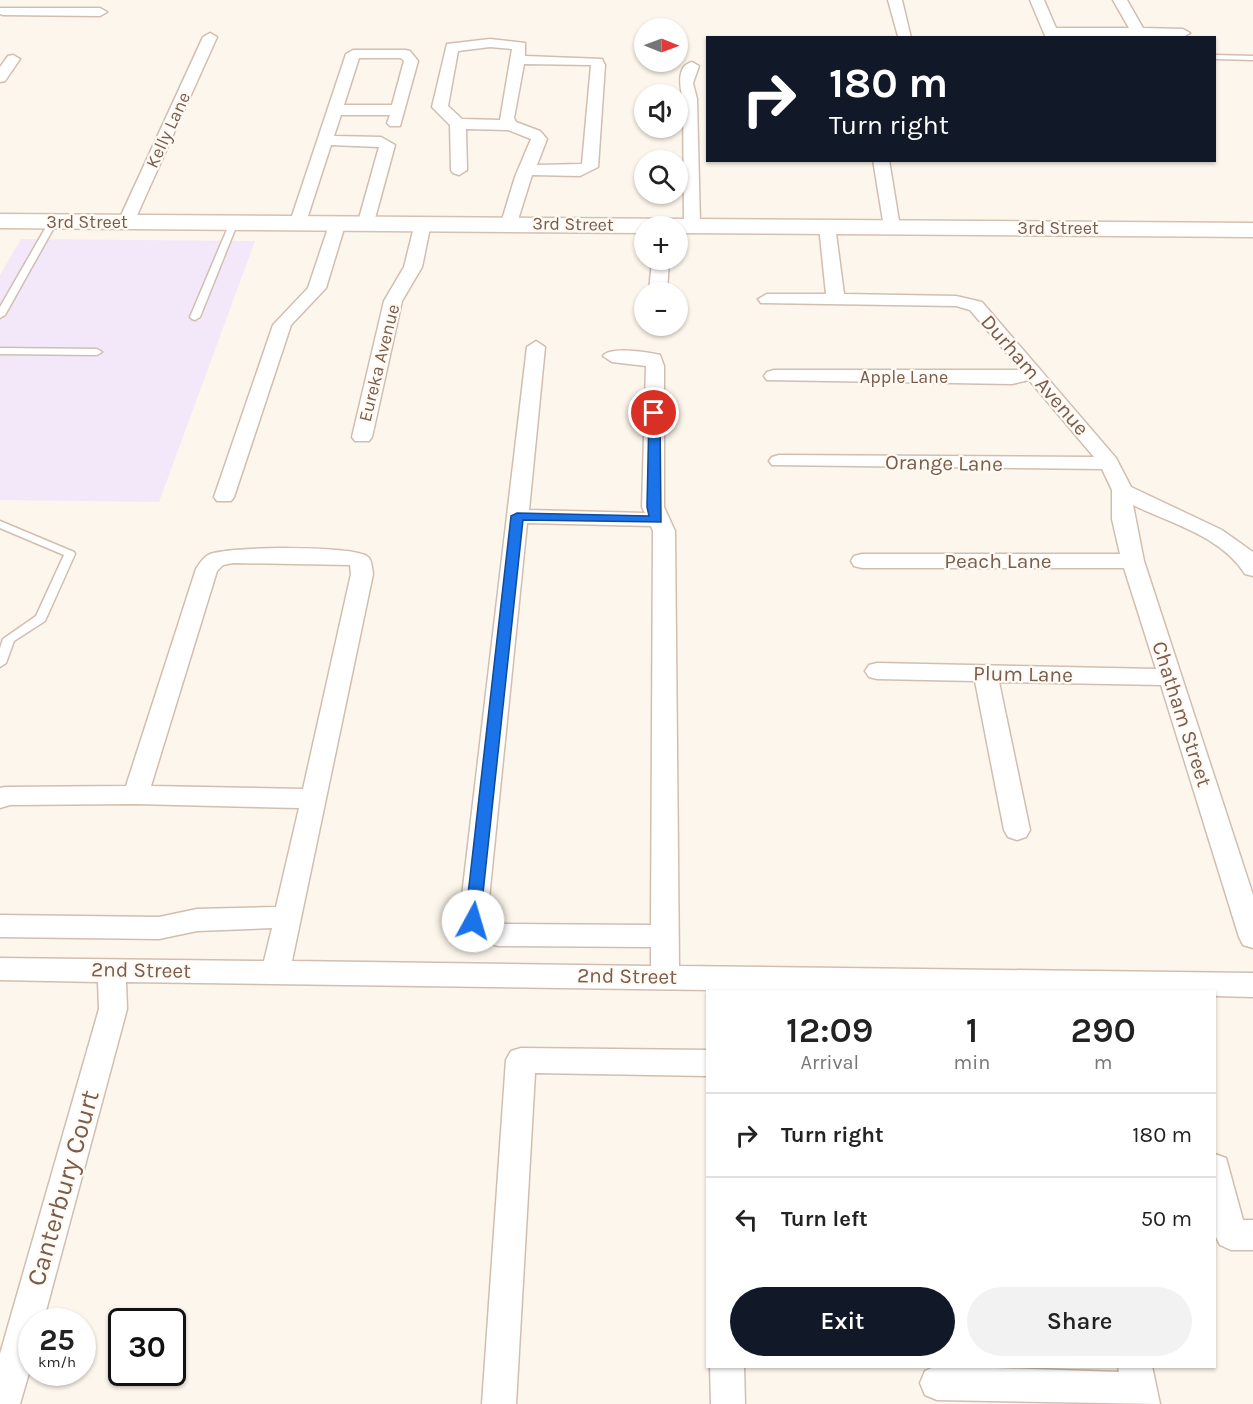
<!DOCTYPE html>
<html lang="en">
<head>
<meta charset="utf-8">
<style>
  :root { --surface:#fff; --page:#f2f2f2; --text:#222; --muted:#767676; --line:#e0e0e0; --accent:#111827 }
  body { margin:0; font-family:Karla,sans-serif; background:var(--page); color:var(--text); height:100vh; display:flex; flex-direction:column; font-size:22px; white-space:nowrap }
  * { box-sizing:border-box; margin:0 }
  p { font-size:20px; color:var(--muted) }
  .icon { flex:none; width:33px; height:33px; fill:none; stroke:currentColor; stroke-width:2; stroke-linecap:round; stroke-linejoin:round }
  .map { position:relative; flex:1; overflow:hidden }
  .drawer { position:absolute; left:706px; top:990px; width:510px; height:378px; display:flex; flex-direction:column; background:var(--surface); border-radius:0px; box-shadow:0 2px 4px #0004 }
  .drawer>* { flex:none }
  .guide { position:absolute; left:706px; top:36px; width:510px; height:126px; border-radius:0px; box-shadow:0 2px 4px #0004; background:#111827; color:#fff; overflow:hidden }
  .needle { width:39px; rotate:91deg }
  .buttons { position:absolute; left:634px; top:18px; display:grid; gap:12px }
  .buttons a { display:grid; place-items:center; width:54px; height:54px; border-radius:50%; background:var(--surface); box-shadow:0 2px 4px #0004; font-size:30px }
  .speed { position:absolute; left:18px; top:1308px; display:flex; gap:12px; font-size:30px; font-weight:700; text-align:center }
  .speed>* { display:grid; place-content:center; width:78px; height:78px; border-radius:50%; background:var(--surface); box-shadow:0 2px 4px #0004; line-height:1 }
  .speed small { font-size:15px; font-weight:400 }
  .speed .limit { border:3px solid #111; border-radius:9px; background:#fff; color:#111 }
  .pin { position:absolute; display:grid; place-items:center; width:51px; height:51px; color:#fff; margin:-26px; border:3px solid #fff; border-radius:50%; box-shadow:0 2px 6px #0007 }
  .me { position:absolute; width:66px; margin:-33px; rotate:6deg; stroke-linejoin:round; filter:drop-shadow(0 0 4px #0008) }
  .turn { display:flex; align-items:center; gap:21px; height:126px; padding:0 24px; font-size:27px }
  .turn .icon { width:78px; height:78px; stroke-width:2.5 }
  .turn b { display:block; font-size:42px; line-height:51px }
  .eta { display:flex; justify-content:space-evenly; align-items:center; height:102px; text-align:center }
  .eta b { font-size:36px; font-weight:600; line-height:42px }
  .button { display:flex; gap:12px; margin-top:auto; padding:12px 24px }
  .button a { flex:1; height:69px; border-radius:36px; background:var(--accent); color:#fff; font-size:24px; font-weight:600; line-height:69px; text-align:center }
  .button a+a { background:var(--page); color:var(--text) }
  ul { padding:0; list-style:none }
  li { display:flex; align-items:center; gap:18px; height:84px; padding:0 24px; border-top:2px solid var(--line) }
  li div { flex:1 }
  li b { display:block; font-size:22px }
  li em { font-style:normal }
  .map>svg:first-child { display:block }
</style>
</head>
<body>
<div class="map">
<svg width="1253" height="1404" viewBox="0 0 1253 1404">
  <rect width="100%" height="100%" fill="#fdf6ec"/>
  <polygon fill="#f3e8fa" points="21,239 255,241 159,502 0,500 0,275"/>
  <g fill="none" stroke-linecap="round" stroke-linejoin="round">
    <g stroke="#d1beb0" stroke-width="3">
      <g id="lane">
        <polygon points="1215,55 1253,56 1253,60 1215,59"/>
        <polygon points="50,220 57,222 5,315 0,318 0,307"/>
        <polygon points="231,220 238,222 200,317 195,320 192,319 190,317"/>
        <polygon points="0,348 97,349 102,352 97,355 0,354"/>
        <polygon points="0,521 74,552 75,554 45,621 14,641 6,663 0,667 0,648 3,639 36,616 64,555 0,528"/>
      </g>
    </g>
    <g stroke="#d1beb0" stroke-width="3">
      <g id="street">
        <polygon points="888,0 902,0 911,38 898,36"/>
        <polygon points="1030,0 1044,0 1056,28 1129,28 1113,0 1127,0 1143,28 1183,29 1190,33 1183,37 1046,38"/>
        <polygon points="0,8 100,8 107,12 100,16 3,15 0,14"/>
        <polygon points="210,33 217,37 134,222 126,227 120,226 118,222 203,37"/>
        <path d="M490 39 525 43V56L602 59 605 65 598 167 580 176 532 175 517 223 509 228 501 223 515 177 531 139 508 130 466 129 467 170 459 175 453 173 451 170 450 125 432 107 447 44ZM490 47 512 49 500 120 462 119 448 106 458 51ZM524 64 591 65 582 164 537 165 547 139 540 131 516 122 514 118Z"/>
        <path d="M353 50H405L410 51 418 61 400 126H390L387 123 390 115H341L334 136 381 137 395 145 374 222 366 227 358 222 379 147 331 145 306 222 298 227 292 226 290 222 346 54ZM359 58H401L404 61 392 105H344Z"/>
        <polygon points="13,55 20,59 5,81 0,82 0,67 8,56"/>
        <path d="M692 62 699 66 693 83 697 99 700 225 692 230 684 225 683 99C680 87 676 66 692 62Z"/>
        <polygon points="873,160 889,160 900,227 898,231 892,232 884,227"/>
        <polygon points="338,217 346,222 326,288 291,325 234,497 231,501 217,501 214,497 273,325 308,288 330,222"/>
        <polygon points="423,218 431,223 422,267 402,301 372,437 369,441 355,441 352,437 384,301 404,267 415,223"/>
        <path d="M827 221 835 226 844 294 956 296 982 302 1116 458 1131 487 1222 530 1253 552V576L1245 574C1221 536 1172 524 1133 505L1144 561 1253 895V948L1243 945 1239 937 1161 685 999 682 1030 830 1026 837 1017 840 1008 837 1004 830 975 681 877 679 869 677 865 671 869 665 877 663 1156 669 1124 568H862L854 566 851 561 854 556 862 554H1120L1112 519V490L1102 469 772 465 769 461 772 457 779 455 1094 457 1029 380 1012 384 767 380 764 376 767 372 774 370H1021L970 310 956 306 761 303 758 299 767 294H826L819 226Z"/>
        <polygon points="652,260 669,260 667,292 649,292"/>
        <path d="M536 341 545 347 529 510 645 513 642 507 646 366 612 362 603 356C609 346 648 352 660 355L664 366V507L675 531 679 966 1253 973V997L1215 996V992H863L126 982 127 1009 43 1322H32V1363L20 1404H0V1354L99 1009 98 982 0 980V958L264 961 272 928 197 931 159 939 0 937V915L159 917 197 909 276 907 299 808 136 804 10 805 0 808V788L5 787 126 786 196 569C199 564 203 558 208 555 224 546 355 545 368 557 372 560 372 569 373 574L292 961 651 966V947L498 946 472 939 459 921 527 347ZM527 523 651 526 653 531 651 925 498 924 487 918ZM233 563 350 565 351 574 303 789 151 786 217 571 223 565Z"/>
        <polygon points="521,1048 708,1050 708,1076 535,1073 516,1404 482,1404 506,1060 511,1051"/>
        <polygon points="1215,1154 1226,1158 1243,1220 1253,1220 1253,1250 1231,1250 1220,1245 1215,1235"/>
        <polygon points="710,1366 744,1366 745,1404 711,1404"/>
        <polygon points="936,1366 1119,1372 1118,1366 1152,1366 1160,1404 937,1400 925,1395 920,1383 925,1371"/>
      </g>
    </g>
    <g stroke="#d6c0b0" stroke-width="3">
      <polygon id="secondary" points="0,214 1253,223 1253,237 678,233 678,226 645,226 645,233 0,228"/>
    </g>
    <use href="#lane" fill="#fff" fill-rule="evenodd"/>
    <use href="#street" fill="#fff" fill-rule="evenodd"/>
    <use href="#secondary" fill="#fff" fill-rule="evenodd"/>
  </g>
  <polygon fill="#1a73e8" stroke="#114b97" stroke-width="1.5" points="654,409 660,413 661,522 523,520 480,921 473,927 467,925 465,921 511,516 517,513 649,516 647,507 649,413"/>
  <g text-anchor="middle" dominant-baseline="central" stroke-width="4.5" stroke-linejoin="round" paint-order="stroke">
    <g font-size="18" fill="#7a5c4d" stroke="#fffaf3">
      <text transform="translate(168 130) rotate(-65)">Kelly Lane</text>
      <text x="87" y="222">3rd Street</text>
      <text transform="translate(573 224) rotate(1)">3rd Street</text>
      <text x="1058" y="228">3rd Street</text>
      <text transform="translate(379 363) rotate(-76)">Eureka Avenue</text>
      <text x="904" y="377">Apple Lane</text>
    </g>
    <g font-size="21" fill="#7a5c4d" stroke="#fffaf3">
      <text transform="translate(1035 375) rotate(49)">Durham Avenue</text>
      <text transform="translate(944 463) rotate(1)">Orange Lane</text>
      <text x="998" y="561">Peach Lane</text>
      <text transform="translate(1023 674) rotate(1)">Plum Lane</text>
      <text transform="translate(1182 714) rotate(72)">Chatham Street</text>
      <text transform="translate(141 970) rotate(1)">2nd Street</text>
      <text transform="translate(627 976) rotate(1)">2nd Street</text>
    </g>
    <g font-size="26" fill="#7a5c4d" stroke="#fffaf3">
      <text transform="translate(63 1188) rotate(-74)">Canterbury Court</text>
    </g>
  </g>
</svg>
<div class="buttons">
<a><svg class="needle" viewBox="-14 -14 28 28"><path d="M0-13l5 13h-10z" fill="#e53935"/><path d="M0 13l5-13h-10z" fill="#767676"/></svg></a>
<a><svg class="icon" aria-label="sound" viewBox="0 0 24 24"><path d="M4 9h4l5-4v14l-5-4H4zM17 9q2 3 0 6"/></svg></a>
<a><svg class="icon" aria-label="search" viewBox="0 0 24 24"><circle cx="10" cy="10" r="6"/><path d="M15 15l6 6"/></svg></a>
<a>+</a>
<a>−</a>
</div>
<div class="speed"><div>25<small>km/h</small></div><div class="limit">30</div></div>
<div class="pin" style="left:654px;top:413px;background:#d93025"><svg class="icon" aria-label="arrive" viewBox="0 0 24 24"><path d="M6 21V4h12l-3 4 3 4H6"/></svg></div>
<svg class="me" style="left:473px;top:921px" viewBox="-20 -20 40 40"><circle r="19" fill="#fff"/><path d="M0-13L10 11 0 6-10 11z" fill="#1a73e8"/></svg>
<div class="guide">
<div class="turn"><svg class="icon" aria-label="right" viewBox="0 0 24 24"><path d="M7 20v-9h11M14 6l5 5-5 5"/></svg><div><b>180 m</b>Turn right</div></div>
</div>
<section class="drawer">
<div class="eta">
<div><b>12:09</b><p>Arrival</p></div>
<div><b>1</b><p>min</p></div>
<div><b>290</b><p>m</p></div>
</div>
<ul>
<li><svg class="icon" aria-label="right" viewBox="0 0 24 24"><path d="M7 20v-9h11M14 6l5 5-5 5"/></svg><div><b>Turn right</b></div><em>180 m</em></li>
<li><svg class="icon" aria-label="left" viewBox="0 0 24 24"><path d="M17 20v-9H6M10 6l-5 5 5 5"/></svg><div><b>Turn left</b></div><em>50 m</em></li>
</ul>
<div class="button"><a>Exit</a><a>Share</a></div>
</section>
</div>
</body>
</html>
